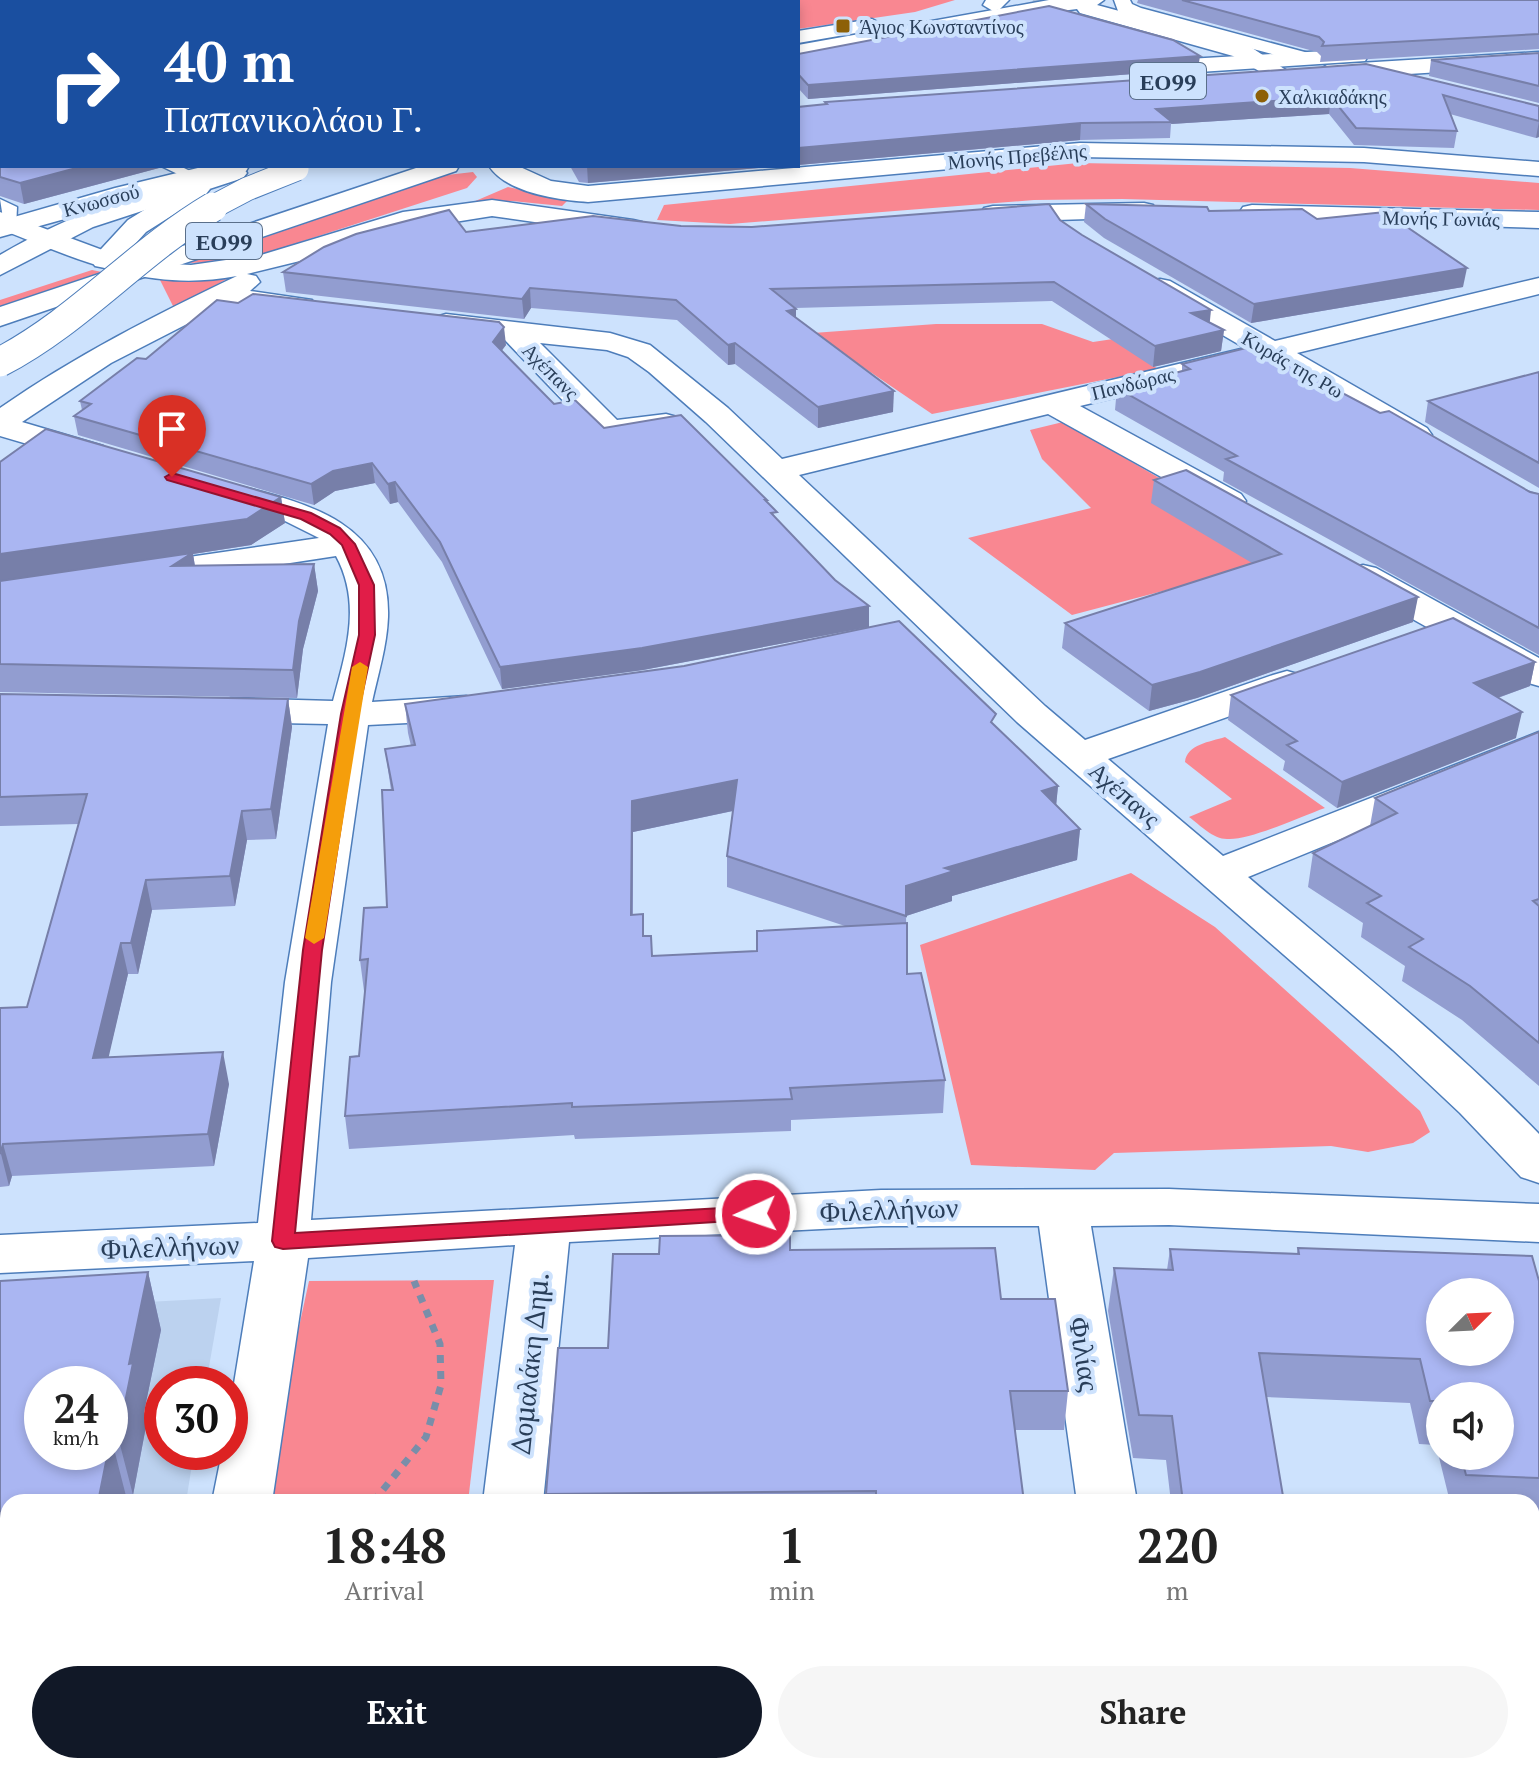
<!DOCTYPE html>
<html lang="en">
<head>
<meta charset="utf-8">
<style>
  :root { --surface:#fff; --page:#f6f6f6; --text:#222; --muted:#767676; --accent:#111827 }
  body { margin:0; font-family:"PT Serif",serif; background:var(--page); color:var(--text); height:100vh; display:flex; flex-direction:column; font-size:30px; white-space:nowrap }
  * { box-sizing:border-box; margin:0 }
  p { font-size:26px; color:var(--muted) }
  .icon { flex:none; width:44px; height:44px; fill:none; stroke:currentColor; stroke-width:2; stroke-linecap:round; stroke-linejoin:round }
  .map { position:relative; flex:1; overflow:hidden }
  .drawer { position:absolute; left:0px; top:1494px; width:1540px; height:280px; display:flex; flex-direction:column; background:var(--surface); border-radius:24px 24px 0 0; box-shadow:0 4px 12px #0003 }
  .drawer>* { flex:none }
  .top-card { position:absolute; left:0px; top:0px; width:800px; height:168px; box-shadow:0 4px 12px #0003; background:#1a4fa0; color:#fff; overflow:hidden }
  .needle { width:52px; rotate:66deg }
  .buttons { position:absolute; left:1426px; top:1278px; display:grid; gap:16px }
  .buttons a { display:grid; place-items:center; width:88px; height:88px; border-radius:50%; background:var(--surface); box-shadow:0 4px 12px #0003; font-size:40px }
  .speed { position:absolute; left:24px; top:1366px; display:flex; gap:16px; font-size:40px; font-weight:700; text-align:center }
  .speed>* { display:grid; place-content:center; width:104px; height:104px; border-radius:50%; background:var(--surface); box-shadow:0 4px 12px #0003; line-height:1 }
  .speed small { font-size:20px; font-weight:400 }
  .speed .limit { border:12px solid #d22; background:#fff; color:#111 }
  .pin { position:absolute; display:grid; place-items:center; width:68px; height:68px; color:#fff; margin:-82px -34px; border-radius:50% 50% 50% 0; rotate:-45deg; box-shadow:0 0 8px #0007 }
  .pin .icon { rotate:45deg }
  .me { position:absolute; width:88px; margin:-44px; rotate:267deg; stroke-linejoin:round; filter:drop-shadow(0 0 6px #0008) }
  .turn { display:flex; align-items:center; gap:28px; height:168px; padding:0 32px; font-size:36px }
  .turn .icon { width:104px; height:104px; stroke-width:2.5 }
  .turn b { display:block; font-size:56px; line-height:68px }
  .eta { display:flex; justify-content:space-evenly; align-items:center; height:136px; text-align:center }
  .eta b { font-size:48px; font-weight:600; line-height:56px }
  .cta { display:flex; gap:16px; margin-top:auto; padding:16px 32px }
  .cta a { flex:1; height:92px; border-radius:48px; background:var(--accent); color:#fff; font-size:32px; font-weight:600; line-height:92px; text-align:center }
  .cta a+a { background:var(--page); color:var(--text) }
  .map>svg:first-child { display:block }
</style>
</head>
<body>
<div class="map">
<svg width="1539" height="1774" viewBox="0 0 1539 1774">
  <rect width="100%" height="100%" fill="#cde2fd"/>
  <path fill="#bcd2ef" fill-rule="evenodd" d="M221 1298 206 1384H162V1452H194L186 1502H8V1766H136L134 1774H0V1310ZM42 1384H110V1452H42Z"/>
  <g fill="#f98791">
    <polygon points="65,0 955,0 915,12 798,29 798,2"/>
    <polygon points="1078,163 1350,168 1539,183 1539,210 1122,199 1034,200 730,224 657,220 664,205"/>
    <polygon points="473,172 477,177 467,188 263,254 234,261 189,263 447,175"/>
    <polygon points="508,187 568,200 562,206 512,201 473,202"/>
    <polygon points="92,270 102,272 0,307 0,300"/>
    <polygon points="227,279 174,308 160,280"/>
    <polygon points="936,324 1042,324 1093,342 1113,339 1158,369 932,414 813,333"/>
    <polygon points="1063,422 1185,493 1265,564 1072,615 968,538 1091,508 1042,459 1030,430"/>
    <path d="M1225 737 1325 808C1302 816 1249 841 1227 839 1213 839 1200 825 1189 817L1232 799 1185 762C1187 744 1210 742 1225 737Z"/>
    <polygon points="1131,873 1215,927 1420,1111 1430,1132 1413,1143 1368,1152 1331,1146 1114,1153 1095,1170 971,1165 920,945"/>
    <polygon points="494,1280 468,1502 261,1502 309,1281"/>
    <polygon points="204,1766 436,1766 435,1774 203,1774"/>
    <polygon points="532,1766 840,1766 840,1774 531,1774"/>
  </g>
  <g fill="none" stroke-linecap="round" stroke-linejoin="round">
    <polyline stroke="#acc1dc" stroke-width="23" stroke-dasharray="23 12" stroke-linecap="butt" points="1033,0 1072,12"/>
    <g stroke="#4d7dba" stroke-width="3">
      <g id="service">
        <polygon points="161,166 180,166 200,176 188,179"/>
        <polygon points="0,199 17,207 16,228 11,229 4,225"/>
      </g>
    </g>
    <g stroke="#4d7dba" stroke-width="3">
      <polygon id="pedestrian" points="1114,0 1130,0 1132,4 1141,8 1316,55 1319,59 1310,64 1129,16 1118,11"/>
    </g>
    <g stroke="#4d7dba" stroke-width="3">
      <g id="minor">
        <polygon points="872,19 883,25 879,29 798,43 798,31"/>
        <path d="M1080 143 1364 148 1539 162V176L1364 162 1080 157 588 202C558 200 507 193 489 166H518L551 181 588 186Z"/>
        <path d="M492 200 633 220 642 222 646 228 642 234 633 236 492 216 392 232 308 259 247 274 256 276 260 282 250 291 312 300 316 306 312 312 302 315 224 305 111 363 22 422 103 446 108 453 103 460 92 463 0 436V408C75 356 155 315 237 276 148 293 80 260 0 229V212L124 258 154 263 191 265 261 255 403 212Z"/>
        <polygon points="1144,203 1153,205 1157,211 1153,217 993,222 984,220 980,214 984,208 993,206"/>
        <polygon points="1252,205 1539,212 1539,228 1243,219 1239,213 1243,207"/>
        <path d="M1539 278V294L1297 353 1427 428 1432 435 1427 442 1416 445 1405 442 1266 361 1080 406 1241 494 1246 501 1241 508 1229 511 1217 508 1048 414 799 475 1045 706 1085 740 1273 675 1287 671 1301 675 1306 683 1301 691 1108 759 1223 856 1539 732V758L1248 877C1347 961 1449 1041 1539 1134V1183L1521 1177 1460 1113 1393 1050 1017 722 706 422 649 372 628 357 607 350 540 343 617 420 666 414 677 417 682 424 677 431C649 438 624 442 596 435L503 338 436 329 431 323 436 317 446 314 610 333 650 345 728 408 782 459 1245 348 1150 293 1146 287 1150 281 1160 279 1170 281 1275 341Z"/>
        <path d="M227 483C303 502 391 520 388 617 387 646 378 674 372 702L466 696 480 700 486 708 480 716 466 720 368 725 331 982 311 1220 881 1190 1169 1189 1539 1204V1242L1169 1225 1091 1226 1137 1502H1077L1039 1226H881L569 1242 543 1502H483L515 1245 308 1258 272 1502H212L222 1452H230V1408L254 1261 0 1273V1235L258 1223 285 982 328 724 231 722 217 718 211 710 217 702 231 698 333 701C346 652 362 604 336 556L141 586 128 583 123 575 128 567 141 564 319 538 279 518 215 500 210 493 215 486Z"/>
        <polygon points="1363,565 1376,568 1539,658 1539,686 1525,682 1350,584 1345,576 1350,568"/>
        <polygon points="153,1766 221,1766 219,1774 151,1774"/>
        <rect x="449" y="1766" width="68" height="8"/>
        <polygon points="1114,1766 1182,1766 1183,1774 1115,1774"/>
      </g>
    </g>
    <g stroke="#4d7dba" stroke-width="3">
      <polygon id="tertiary" points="1009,0 1000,9 993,11 983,5 986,0"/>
    </g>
    <g stroke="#4d7dba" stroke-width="3">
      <g id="secondary">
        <polygon points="1049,0 1104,0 1097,5 1249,46 1292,74 1289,79 1273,79 1233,56 1080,13 1077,9 1007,18 798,59 798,45"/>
        <polygon points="206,166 249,166 246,171 201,182 210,189 206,194 146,232 115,266 105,268 95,266 91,260 128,220 183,186 0,237 0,221 115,188"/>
      </g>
    </g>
    <g stroke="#4d7dba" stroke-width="3">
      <g id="primary">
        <polygon points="1357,49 1368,56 1365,61 1138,76 1127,69 1138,62"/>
        <polygon points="1539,52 1539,66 1327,79 1316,72 1327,65"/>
        <path d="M232 166 243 168 247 173 243 178 93 227 0 275V255C71 213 152 186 232 166Z"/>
        <polygon points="422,166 459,166 456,171 0,326 0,307"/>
      </g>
    </g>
    <polyline stroke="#798ea9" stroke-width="7" stroke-dasharray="8 8" stroke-linecap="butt" points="373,1502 426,1437 441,1385 440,1344 414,1281"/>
    <use href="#service" fill="#fff" fill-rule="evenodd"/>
    <use href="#pedestrian" fill="#fff" fill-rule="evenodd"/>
    <use href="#minor" fill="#fff" fill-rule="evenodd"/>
    <use href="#tertiary" fill="#fff" fill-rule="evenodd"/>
    <use href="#secondary" fill="#fff" fill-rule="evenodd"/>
    <use href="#primary" fill="#fff" fill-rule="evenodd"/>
    <g stroke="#4d7dba" stroke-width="25" stroke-linecap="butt">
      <polyline id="primary-bridge-far1" points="209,209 247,189 297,169"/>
    </g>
    <g stroke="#4d7dba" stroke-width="31" stroke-linecap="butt">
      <path id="primary-bridge" d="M0 362C79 321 137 252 213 207"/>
    </g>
    <use href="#primary-bridge-far1" stroke="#fff" stroke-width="23"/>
    <use href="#primary-bridge" stroke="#fff" stroke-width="29"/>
  </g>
  <g fill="#929dd0" fill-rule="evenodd">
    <polygon points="0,0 25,0 26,2 2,2 2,166 160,166 159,168 24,204 0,196"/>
    <polygon points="1138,0 1539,0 1539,49 1320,62 1321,56 1317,52 1137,3"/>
    <polygon points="1539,53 1539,103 1429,76 1431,60"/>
    <polygon points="798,54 1198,69 808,99 798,88"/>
    <polygon points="1366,64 1539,106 1539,137 1536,138 1450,114 1457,131 1454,148 1354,145 1329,114 1171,124 1170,138 1080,140 798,165 798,107 825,105 825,102"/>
    <polygon points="570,166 782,166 588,183 579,182"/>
    <polygon points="1086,204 1317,219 1463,287 1251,323 1104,238 1084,222"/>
    <polygon points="1060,220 1210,323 1224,330 1221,351 1153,367 1052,301 795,308 796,309 796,318 893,412 818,428 735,364 728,365 677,320 531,308 524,319 286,292 283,272 466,232 681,226 752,227"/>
    <polygon points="506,345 501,351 554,404 604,428 767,503 777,520 835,580 869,606 869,627 643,670 502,689 442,562 398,502 390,504 375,483 335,491 314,505 78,435 74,416 82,410 80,401 146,359"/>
    <polygon points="1182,364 1539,494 1539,655 1223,481 1224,472 1115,410 1117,388 1182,371"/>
    <polygon points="1539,372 1539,488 1425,422 1428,401"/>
    <polygon points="0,462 281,497 285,523 251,545 193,554 195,566 314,564 318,591 303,649 297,698 0,692"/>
    <polygon points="1154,480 1413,622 1197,698 1149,711 1062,648 1065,623 1252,563 1151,503"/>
    <polygon points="1535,662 1530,686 1498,698 1516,738 1337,808 1283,770 1285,761 1228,720 1231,695"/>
    <polygon points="0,694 288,699 292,727 276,839 247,840 235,906 152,910 138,974 128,974 108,1057 229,1084 214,1166 12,1176 9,1186 0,1187 0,1008 27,1007 79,824 0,826 0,828"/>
    <path d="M405 704 995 726 1058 786 1056 805 1080 829 1077 860 952 896V901L906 916 907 974 945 1080 943 1113 791 1120V1131L575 1139 574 1135 349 1149 345 1116 359 1056 365 991H364L360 960 387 907 391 790 385 749 411 746 408 733ZM733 811 727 856V887L845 926 757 951 652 956 633 914V832Z"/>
    <polygon points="1539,732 1539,1086 1462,1020 1402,981 1405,966 1361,937 1363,923 1308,887 1313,853 1370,826 1375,798"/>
    <path d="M1298 1248 1539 1281V1523L1532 1522V1502H1450L1436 1445 1419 1444 1410 1403 1266 1397 1284 1502H1171L1166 1460 1133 1458 1108 1311 1114 1268 1167 1270 1170 1249 1297 1253ZM1440 1396 1500 1456H1440Z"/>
    <polygon points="790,1250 1001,1299 1068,1391 1064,1430 1015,1430 1024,1502 546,1502 546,1494 608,1348 659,1254"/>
    <polygon points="148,1272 161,1330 144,1412 147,1421 133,1495 8,1502 8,1703 0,1704 0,1281"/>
    <polygon points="1532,1612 1539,1612 1539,1774 1517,1774 1515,1766 1532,1766"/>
    <polygon points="932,1766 1067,1766 1069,1774 933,1774"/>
    <polygon points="1212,1766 1337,1766 1339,1774 1213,1774"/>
  </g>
  <g fill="#777fa9">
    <polygon points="1200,56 1198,69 808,99 808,85"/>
    <polygon points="1331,97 1329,114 1171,124 1172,122 1156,109"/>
    <polygon points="1539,121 1539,137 1536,138"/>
    <polygon points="1081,123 1080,140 798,165 798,148"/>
    <polygon points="84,166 160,166 159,168 24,204 20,183"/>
    <polygon points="587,166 782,166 588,183"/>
    <polygon points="1467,268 1463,287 1251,323 1254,304"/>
    <polygon points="530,288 531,308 524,319 522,299"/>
    <polygon points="796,309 796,329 787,311"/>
    <polygon points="1211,310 1209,330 1191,313"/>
    <polygon points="504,327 506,345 494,361 493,342"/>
    <polygon points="1224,330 1221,351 1153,367 1155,346"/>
    <polygon points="735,343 735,364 728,365 728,345"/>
    <polygon points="894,391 893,412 818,428 818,407"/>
    <polygon points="372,463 375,483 335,491 314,505 311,484 333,471"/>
    <polygon points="395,482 398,502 390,504 388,484"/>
    <polygon points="281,497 285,523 251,545 193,554 197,580 172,566 0,582 0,554"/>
    <polygon points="314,564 318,591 303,649 297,698 293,670 299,621"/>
    <polygon points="1418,597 1413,622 1197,698 1149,711 1152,685"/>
    <polygon points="869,606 869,627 643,670 502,689 500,667"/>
    <polygon points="1535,662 1530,686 1469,708 1474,683"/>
    <polygon points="288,699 292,727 276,839 271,809"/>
    <polygon points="1522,712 1516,738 1337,808 1342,782"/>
    <polygon points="737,780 737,810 633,832 632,946 631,915 632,801"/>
    <polygon points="1058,786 1055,817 1042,791"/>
    <polygon points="242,811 247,840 235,906 230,876"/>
    <polygon points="1080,829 1077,860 952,896 952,901 906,916 906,886 945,868"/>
    <polygon points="146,880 152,910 138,974 131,943"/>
    <polygon points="121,943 128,974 101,1090 93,1058"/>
    <polygon points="223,1052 229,1084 214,1166 208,1134"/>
    <polygon points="3,1144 12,1176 9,1186 1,1154"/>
    <polygon points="148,1272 161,1330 144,1412 147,1421 133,1495 118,1437 129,1364"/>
    <polygon points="111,1437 126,1496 125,1502 98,1502 108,1452 110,1452"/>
  </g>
  <g fill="#aab6f2" stroke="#777fa9" stroke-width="2" fill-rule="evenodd">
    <polygon points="0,0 23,0 22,2 2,2 2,166 84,166 20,183 0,177 0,97 1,96 0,91 0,25 1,18 0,17"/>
    <polygon points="1182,0 1539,0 1539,34 1322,46 1324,42 1319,37"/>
    <polygon points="1049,6 1173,40 1200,56 808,85 798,74 798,54"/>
    <polygon points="1539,53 1539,86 1431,60"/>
    <polygon points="1366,64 1539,106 1539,121 1443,95 1457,131 1356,128 1331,97 1156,109 1172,122 1081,123 798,148 798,107 827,104 825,102"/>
    <polygon points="1049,204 1060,220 1082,235 1211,310 1191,313 1224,330 1155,346 1054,282 771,289 796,309 787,311 894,391 818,407 735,343 728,345 676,300 530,288 522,299 283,272 324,247 356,234 449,210 466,232 593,216 681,226 752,227"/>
    <polygon points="1086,204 1207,207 1209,211 1302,209 1317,219 1385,212 1467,268 1254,304 1105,219"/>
    <polygon points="253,294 499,322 504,327 493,342 554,404 575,400 604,428 681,415 767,500 765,500 777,512 771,513 835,580 869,606 642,648 500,667 440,542 395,482 388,484 372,463 333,471 311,484 74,416 91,404 80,401 137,358 146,359 217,300 238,303"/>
    <polygon points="1254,346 1380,413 1389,411 1530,492 1539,494 1539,628 1226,459 1237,456 1117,388 1190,369 1182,364"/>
    <polygon points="1539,372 1539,463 1428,401"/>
    <polygon points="46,429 281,497 247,519 0,554 0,462"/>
    <polygon points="1186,470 1418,597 1200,672 1152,685 1065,623 1281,554 1154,480"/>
    <polygon points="192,553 172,566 314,564 299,621 293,670 0,664 0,581"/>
    <polygon points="1453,618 1535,662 1474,683 1522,712 1342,782 1287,745 1297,741 1231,695"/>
    <polygon points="899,621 996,714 991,722 1058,786 1042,791 1080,829 945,868 954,871 906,886 906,916 727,856 737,780 632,801 631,915 643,914 643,936 651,936 652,956 757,951 757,931 907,923 907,974 921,973 945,1080 790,1088 792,1099 572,1107 572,1103 345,1116 350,1057 359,1056 368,959 360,960 364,908 387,907 382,790 393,790 385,749 415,745 405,704 684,666"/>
    <polygon points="0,694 288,699 271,809 242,811 230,876 146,880 131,943 121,943 93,1058 223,1052 208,1134 3,1144 0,1154 0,1008 27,1007 87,794 0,797"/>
    <polygon points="1539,732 1539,899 1533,901 1539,906 1539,1043 1470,986 1409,947 1423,939 1367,903 1381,896 1313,853 1397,813 1375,798"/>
    <polygon points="790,1235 790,1250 995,1248 1001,1299 1055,1299 1068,1391 1010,1391 1024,1502 876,1502 876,1491 546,1494 558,1348 608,1348 613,1254 659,1254 660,1236"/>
    <path d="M1298 1248 1532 1256 1539 1281V1478L1466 1475 1461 1456H1500V1396H1440V1401H1430L1420 1359 1259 1353 1284 1502H1183L1172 1416 1139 1415 1114 1268 1173 1270 1170 1249 1299 1254ZM1440 1292H1500V1352H1440Z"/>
    <polygon points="148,1272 129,1364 133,1363 118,1437 111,1437 110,1442 110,1384 42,1384 42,1452 108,1452 98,1502 8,1502 8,1644 0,1644 0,1281"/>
    <polygon points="1532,1612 1539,1612 1539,1751 1532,1750"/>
    <polygon points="937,1766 1067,1766 1069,1774 938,1774"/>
    <polygon points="1228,1766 1337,1766 1339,1774 1230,1774"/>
  </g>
  <polygon fill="#e11d48" stroke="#92132f" stroke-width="2" points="172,473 311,513 340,528 355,544 374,585 375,635 358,714 322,950 295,1233 756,1206 763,1209 766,1214 763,1219 283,1249 275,1247 272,1241 303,950 341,714 359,635 359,585 342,545 330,534 301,519 167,480 165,477"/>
  <polygon fill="#f59e0b" points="360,662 368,667 324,938 314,944 305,938 352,667"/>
  <g fill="#8d6007" stroke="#cde2fd" stroke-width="3">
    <rect x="835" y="18" width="16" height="16" rx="4"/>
    <circle cx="1262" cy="96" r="8"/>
  </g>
  <g text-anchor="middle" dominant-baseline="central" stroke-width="8" stroke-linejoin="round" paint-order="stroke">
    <g font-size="20" fill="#293e59" stroke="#cde2fd" text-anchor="start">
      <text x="859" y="26">Άγιος Κωνσταντίνος</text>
      <text x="1278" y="96">Χαλκιαδάκης</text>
    </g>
    <g font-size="20" fill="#293e59" stroke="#cde2fd">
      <text transform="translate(1017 156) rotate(-5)">Μονής Πρεβέλης</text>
      <text transform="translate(101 200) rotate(-15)">Κνωσσού</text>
      <text transform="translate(1441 218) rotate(1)">Μονής Γωνιάς</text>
      <text transform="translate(1293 364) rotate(30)">Κυράς της Ρω</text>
      <text transform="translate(551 371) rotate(45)">Αχέπανς</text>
      <text transform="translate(1133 383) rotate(-14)">Πανδώρας</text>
    </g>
    <g fill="#cde2fd" stroke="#5a6f8a" stroke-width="2">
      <rect x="1130" y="63" width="76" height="36" rx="6"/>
      <rect x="186" y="223" width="76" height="36" rx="6"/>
    </g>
    <g font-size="22" font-weight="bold" fill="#293e59">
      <text x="1168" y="81">ΕΟ99</text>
      <text x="224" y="241">ΕΟ99</text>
    </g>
    <g font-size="24" fill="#293e59" stroke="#cde2fd">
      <text transform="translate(1125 794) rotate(41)">Αχέπανς</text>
    </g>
    <g font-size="28" fill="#293e59" stroke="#cde2fd">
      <text transform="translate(889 1209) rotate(-2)">Φιλελλήνων</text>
      <text transform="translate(170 1246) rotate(-2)">Φιλελλήνων</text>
      <text transform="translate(1085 1354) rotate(81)">Φιλίας</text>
      <text transform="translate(529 1363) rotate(-84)">Δομαλάκη Δημ.</text>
    </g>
  </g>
</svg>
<div class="buttons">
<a><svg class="needle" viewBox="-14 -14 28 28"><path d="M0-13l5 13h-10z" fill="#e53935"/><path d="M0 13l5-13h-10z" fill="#767676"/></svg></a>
<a><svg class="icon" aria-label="sound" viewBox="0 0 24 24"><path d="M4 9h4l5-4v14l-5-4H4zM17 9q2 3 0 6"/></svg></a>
</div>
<div class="speed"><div>24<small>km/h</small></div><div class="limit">30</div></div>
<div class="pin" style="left:172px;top:477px;background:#d93025"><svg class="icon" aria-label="arrive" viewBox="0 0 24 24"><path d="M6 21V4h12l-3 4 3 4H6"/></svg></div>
<svg class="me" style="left:756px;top:1214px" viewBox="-20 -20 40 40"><circle r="17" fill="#e11d48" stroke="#fff" stroke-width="3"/><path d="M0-11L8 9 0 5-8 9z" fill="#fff"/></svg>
<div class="top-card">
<div class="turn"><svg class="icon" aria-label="right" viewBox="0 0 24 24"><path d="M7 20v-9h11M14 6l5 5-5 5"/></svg><div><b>40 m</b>Παπανικολάου Γ.</div></div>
</div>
<section class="drawer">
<div class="eta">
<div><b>18:48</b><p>Arrival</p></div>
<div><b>1</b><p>min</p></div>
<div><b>220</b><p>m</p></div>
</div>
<div class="cta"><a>Exit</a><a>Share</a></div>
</section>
</div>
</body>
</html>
